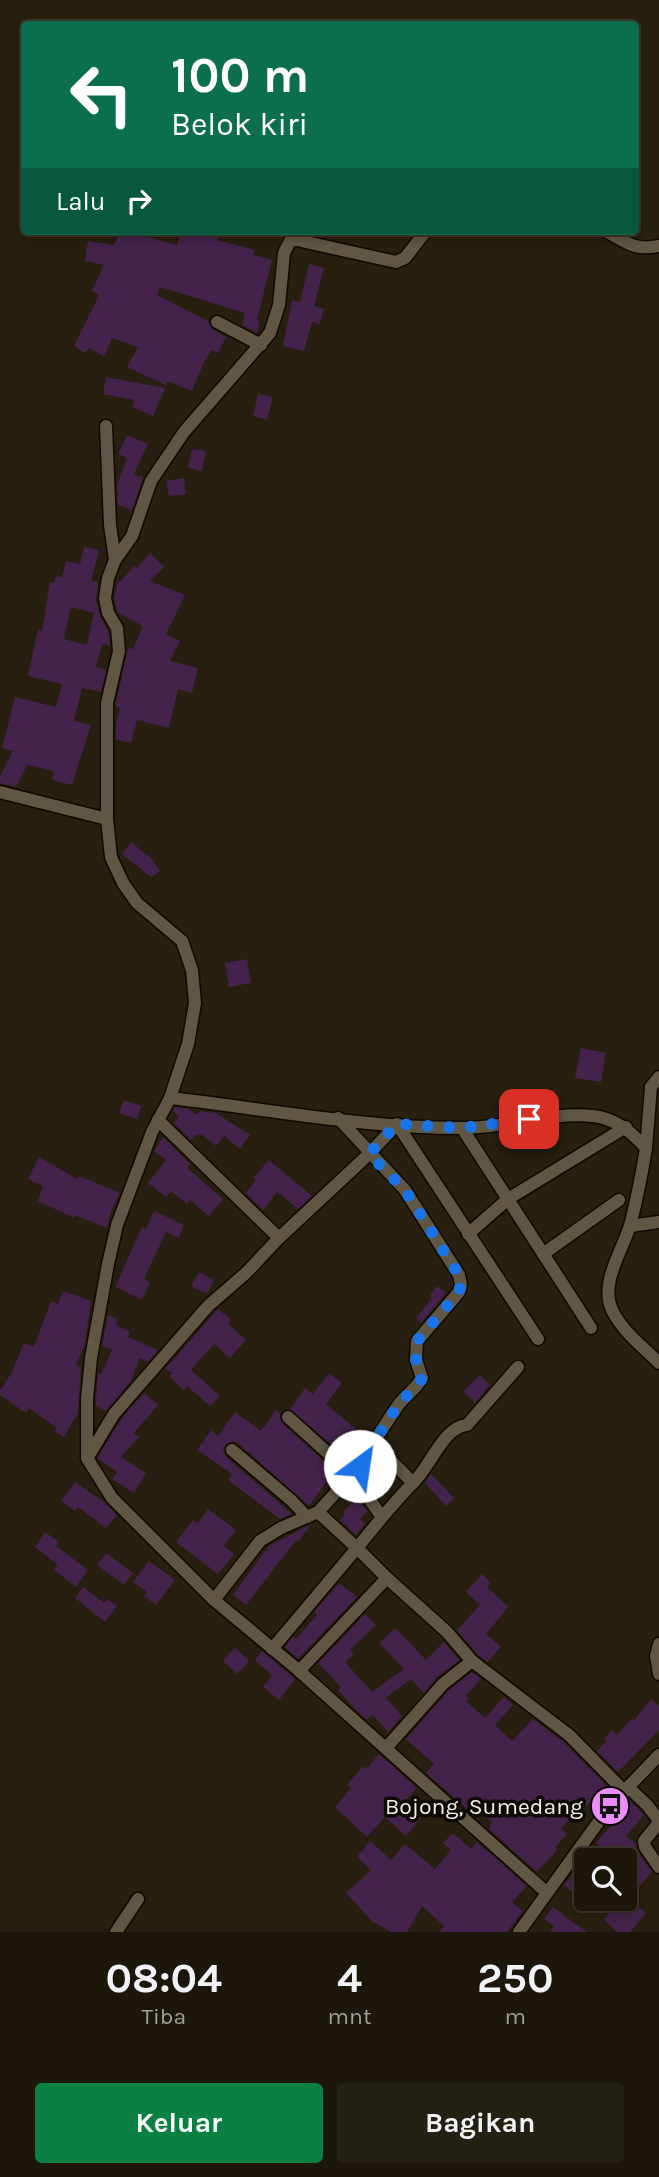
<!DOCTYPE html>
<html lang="id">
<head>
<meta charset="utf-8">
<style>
  :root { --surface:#1d170b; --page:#252014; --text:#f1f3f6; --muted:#a09f9d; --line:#3b362c; --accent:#0b8043 }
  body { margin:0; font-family:Karla,sans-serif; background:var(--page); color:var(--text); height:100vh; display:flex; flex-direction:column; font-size:26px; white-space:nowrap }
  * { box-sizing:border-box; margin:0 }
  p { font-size:23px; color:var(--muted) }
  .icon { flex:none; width:38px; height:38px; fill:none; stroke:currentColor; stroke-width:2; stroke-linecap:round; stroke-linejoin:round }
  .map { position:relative; height:1932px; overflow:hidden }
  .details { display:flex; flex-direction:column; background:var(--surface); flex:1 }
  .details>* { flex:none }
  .hud { position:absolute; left:21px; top:21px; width:618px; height:214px; border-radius:7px; box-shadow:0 4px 10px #0003,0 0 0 2px var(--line); background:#0b6e4f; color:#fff; overflow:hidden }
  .tools { position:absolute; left:574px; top:1848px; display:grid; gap:14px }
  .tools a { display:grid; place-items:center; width:63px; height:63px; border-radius:7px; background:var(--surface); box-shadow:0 4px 10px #0003,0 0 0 2px var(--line); font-size:35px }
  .pin { position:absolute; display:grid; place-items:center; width:60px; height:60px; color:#fff; margin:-30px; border-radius:14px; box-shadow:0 4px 10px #0006 }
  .me { position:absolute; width:77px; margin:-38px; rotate:31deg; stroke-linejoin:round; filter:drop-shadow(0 0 5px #0008) }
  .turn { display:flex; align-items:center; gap:24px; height:147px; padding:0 35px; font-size:32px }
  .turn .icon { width:91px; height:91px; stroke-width:2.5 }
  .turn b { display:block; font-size:49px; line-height:60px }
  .then { display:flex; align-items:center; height:66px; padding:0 35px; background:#0003; gap:14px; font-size:26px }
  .eta { display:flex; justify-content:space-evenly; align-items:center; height:119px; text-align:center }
  .eta b { font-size:42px; font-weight:700; line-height:49px }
  .cta { display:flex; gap:14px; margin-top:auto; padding:14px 35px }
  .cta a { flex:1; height:80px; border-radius:7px; background:var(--accent); color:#fff; font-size:28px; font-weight:700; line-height:80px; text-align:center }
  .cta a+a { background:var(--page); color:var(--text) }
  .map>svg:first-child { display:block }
</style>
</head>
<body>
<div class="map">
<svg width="659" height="1932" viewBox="0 0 659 1932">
  <rect width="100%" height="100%" fill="#271f0f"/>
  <g fill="#45224b" fill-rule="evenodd">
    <polygon points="122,231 142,231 140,235 177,245 181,231 210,231 219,233 217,240 255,250 253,255 272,260 257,320 260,321 257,333 242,325 245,313 160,287 157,295 208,321 212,329 226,337 218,353 212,350 204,362 192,391 167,381 166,385 127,367 138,348 132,345 112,338 104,356 89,348 85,353 74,346 99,295 92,291 104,265 85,261 88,241 113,245"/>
    <polygon points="309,264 324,268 314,306 324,309 320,324 312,322 304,351 283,346 292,300 300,302"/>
    <polygon points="106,377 165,388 153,416 132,407 134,400 103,394"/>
    <polygon points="258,394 273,397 267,420 253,416"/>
    <polygon points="127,435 148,444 134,474 143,477 132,510 118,505 117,485 127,458 118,454"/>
    <polygon points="192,449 206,451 202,471 188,468"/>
    <polygon points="184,478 186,494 169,496 166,481"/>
    <path d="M84 547 99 550 91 581 98 582 96 600 100 617 108 631 110 646 102 644 96 667 106 670 101 692 82 688 74 721 91 725 72 785 52 780 54 771 27 765 16 787 0 783V776L13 751 2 748 15 697 56 707 62 684 28 676 38 630 42 631 50 582 54 583 56 576 62 577 66 561 80 564ZM71 607 94 613 87 645 64 639Z"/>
    <polygon points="150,553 164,567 150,581 185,595 166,634 180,641 170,661 198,668 192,693 178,689 169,728 137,720 131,743 116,740 116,724 120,708 116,707 116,704 128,648 133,649 143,626 118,613 114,598 118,581 120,582 134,566 137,568"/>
    <polygon points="131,842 152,859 160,871 151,877 122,854"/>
    <polygon points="247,959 251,983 229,987 225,963"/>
    <polygon points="581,1048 606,1053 601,1082 575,1078"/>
    <polygon points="124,1100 141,1106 137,1119 119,1113"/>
    <polygon points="175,1107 189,1109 196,1115 200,1111 216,1113 250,1135 240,1149 224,1136 216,1146 201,1134 199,1136 197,1134 191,1140 174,1123 179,1117 173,1111"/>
    <polygon points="163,1137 190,1164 187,1168 223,1199 209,1216 190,1200 187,1204 171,1191 166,1197 148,1183 166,1160 154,1151"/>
    <polygon points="39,1157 77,1179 79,1176 120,1193 110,1214 107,1228 75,1215 74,1218 38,1201 43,1186 28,1179"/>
    <polygon points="269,1160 312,1196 298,1209 277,1192 263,1210 246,1193 256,1180 253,1178"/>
    <polygon points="154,1211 184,1225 179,1238 166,1232 144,1279 150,1282 142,1300 115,1287 142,1227 146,1229"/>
    <polygon points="199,1272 214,1280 207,1294 191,1286"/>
    <polygon points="437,1286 446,1293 421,1323 416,1318 432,1298 430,1296"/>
    <polygon points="63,1291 91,1301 85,1344 76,1365 81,1367 78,1413 64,1437 54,1431 57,1428 29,1408 26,1413 0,1395 0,1390 11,1374 24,1343 34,1347 51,1301 58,1304"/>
    <polygon points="218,1309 231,1320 228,1324 246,1340 230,1358 214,1344 191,1370 220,1396 210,1406 187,1386 184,1390 169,1377 172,1373 165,1369"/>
    <polygon points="108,1315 118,1319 116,1325 130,1332 128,1337 158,1350 148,1362 140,1358 131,1381 106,1411 96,1406 96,1399 98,1373 101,1374 112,1350 102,1346"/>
    <polygon points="329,1373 342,1383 326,1404 356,1429 339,1451 290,1409 305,1388 313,1394"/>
    <polygon points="480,1375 490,1385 475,1403 463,1391"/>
    <polygon points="144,1393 158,1405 134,1433 139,1437 121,1457 146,1473 134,1493 112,1479 117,1472 97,1458 122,1418"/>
    <polygon points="276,1410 280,1413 280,1419 282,1423 338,1474 331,1484 327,1481 309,1506 238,1443 233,1441 226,1444 223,1449 226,1457 292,1514 280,1519 228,1480 232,1474 197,1450 211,1430 218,1436 235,1412 261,1431"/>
    <polygon points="431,1474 454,1498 446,1506 425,1483"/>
    <polygon points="75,1482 104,1502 117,1515 106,1528 78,1507 75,1511 61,1501"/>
    <polygon points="357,1498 367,1511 360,1519 365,1524 356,1535 340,1520 345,1514 343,1512"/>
    <polygon points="208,1509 236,1530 224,1546 234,1554 218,1574 176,1542 193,1520 198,1523"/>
    <polygon points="311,1524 298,1542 296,1540 246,1605 233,1595 269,1546"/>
    <polygon points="45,1532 59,1542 56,1546 88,1570 76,1587 54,1570 58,1565 35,1547"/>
    <polygon points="106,1553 133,1573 124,1585 97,1565"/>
    <polygon points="149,1561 175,1580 156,1605 144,1596 147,1592 133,1582"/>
    <polygon points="482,1574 491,1583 487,1587 508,1607 486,1634 501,1647 487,1662 478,1655 457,1630 480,1605 466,1592"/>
    <polygon points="339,1583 357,1597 298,1659 285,1647 293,1637 296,1639 317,1615 314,1612"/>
    <polygon points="83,1587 104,1603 107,1599 117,1606 105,1622 75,1598"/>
    <polygon points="365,1614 376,1625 350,1650 354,1654 345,1662 372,1692 404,1669 379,1643 395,1628 426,1660 444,1642 459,1660 437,1677 424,1693 411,1679 386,1698 402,1716 388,1732 373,1715 367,1720 354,1708 338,1690 341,1687 318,1663"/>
    <polygon points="235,1647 249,1661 237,1674 223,1661"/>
    <polygon points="262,1651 295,1679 279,1700 263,1687 272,1675 255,1660"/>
    <polygon points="472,1672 481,1679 466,1696 468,1699 466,1701 485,1718 504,1697 513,1705 495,1725 512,1741 533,1719 562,1741 606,1785 600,1791 607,1797 596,1810 589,1803 587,1806 583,1803 561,1829 567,1834 555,1847 557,1850 537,1872 489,1829 492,1822 472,1804 467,1809 426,1773 434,1764 406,1739 449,1690"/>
    <polygon points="651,1699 659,1706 659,1730 618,1772 597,1751 606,1741 604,1739 612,1730 617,1735 632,1718 634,1720"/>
    <polygon points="379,1754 417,1788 404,1802 421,1818 406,1836 385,1817 367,1837 335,1807 351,1788 347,1785 363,1766 366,1769"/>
    <polygon points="628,1799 644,1815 626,1836 636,1844 637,1851 652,1872 629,1898 646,1913 630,1932 617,1932 604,1920 619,1899 625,1899 625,1860 590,1860 601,1847 596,1843 612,1825 609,1822"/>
    <polygon points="453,1833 471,1849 477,1842 527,1886 512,1902 523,1911 507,1932 439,1932 444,1926 422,1906 407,1932 391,1932 372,1921 346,1893 371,1870 357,1857 370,1841 391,1860 405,1844 435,1869 451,1850 443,1843"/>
    <polygon points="579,1867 586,1874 586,1905 564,1885"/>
    <polygon points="553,1907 570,1920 587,1932 550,1932 554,1926 544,1919"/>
  </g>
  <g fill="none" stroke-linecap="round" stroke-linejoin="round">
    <g stroke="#100900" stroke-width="15">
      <g id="street">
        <polyline points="426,231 405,258 396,262 297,240 290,241 284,253 279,305 270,333 184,432 151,481 132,536 115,560 108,578 105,598 108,613 117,628 119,651 107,703 107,819 111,857 123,883 137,903 182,941 192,970 195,1003 188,1044 170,1098 152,1132 117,1225 108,1264 91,1358 87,1399 87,1458 112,1498 214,1600 297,1669 546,1892"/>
        <path d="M605 231C627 242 633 251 659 246"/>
        <polyline points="217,322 261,345"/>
        <polyline points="106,426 110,525 115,560"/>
        <polyline points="0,792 107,819"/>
        <path d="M170 1098C266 1109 364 1128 461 1128 506 1128 548 1112 593 1116 617 1119 630 1131 646 1148 642 1173 637 1198 631 1222 624 1249 599 1282 612 1310 622 1331 643 1347 659 1363"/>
        <path d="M338 1118 405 1190 459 1275 461 1285 459 1292 417 1341 416 1360 422 1378C417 1388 406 1395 399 1404 390 1417 382 1430 373 1443"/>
        <polyline points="158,1120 279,1238"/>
        <polyline points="462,1128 591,1328"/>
        <polyline points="646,1148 651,1087 659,1077"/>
        <polyline points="630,1226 659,1222"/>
        <polyline points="468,1234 508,1199 626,1127"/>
        <polyline points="543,1254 619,1200"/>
        <polyline points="232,1450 292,1501 307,1517"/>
        <polyline points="88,1457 114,1414 208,1306 246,1273 279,1238 369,1154 397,1124 538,1339"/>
        <path d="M413 1483C431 1466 443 1427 467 1425L518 1367"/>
        <polyline points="387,1578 447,1632 472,1661"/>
        <polyline points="214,1600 260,1541 281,1528 318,1512 352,1475 288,1417"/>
        <polyline points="659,1644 656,1656 659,1674"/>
        <polyline points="272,1649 357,1548 318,1512"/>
        <path d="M299 1671 387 1578 357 1548C375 1526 393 1503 413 1483L378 1447 373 1443 369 1444C362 1454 362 1466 352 1475L382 1517"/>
        <polyline points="386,1748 443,1684 472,1661 569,1735 624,1791"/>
        <polyline points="628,1787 647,1805 658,1819 657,1825 644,1841 645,1847 659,1867"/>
        <polyline points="116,1932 138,1899"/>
        <polyline points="519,1932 610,1806 659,1755"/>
      </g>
    </g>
    <use href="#street" stroke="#5f5644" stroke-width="12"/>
  </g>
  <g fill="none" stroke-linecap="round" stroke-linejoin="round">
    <path stroke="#1a73e8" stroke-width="12" stroke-dasharray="0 21.6" d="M360 1466 364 1450 369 1444 373 1443C382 1430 390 1417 399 1404 406 1395 417 1388 422 1378L416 1360 417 1341 459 1292 461 1284 459 1275 405 1190 369 1154 397 1124 462 1128 529 1119"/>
  </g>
  <defs>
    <g id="bus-disc" transform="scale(2.0125)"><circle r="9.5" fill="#ec8cfb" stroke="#0d0904"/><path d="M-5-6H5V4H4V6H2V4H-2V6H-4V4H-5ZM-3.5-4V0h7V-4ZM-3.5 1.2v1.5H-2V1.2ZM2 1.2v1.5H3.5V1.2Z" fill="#111"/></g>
  </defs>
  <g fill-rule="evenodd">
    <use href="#bus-disc" x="610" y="1806"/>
  </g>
  <g text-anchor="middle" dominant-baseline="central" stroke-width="7" stroke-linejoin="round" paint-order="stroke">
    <g font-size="23" fill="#f4eee4" stroke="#0d0904" text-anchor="end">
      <text x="583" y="1806">Bojong, Sumedang</text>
    </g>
  </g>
</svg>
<div class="tools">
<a><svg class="icon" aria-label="search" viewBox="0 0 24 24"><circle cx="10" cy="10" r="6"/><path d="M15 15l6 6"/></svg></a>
</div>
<div class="pin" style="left:529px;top:1119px;background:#d93025"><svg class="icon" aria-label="arrive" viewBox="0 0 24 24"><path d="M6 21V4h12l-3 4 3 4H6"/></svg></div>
<svg class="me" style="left:360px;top:1466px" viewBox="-20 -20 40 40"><circle r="19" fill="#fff"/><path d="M0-13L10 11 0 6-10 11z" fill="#1a73e8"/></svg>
<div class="hud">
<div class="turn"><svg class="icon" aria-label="left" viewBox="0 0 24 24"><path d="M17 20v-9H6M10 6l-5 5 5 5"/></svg><div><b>100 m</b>Belok kiri</div></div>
<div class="then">Lalu<svg class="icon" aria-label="right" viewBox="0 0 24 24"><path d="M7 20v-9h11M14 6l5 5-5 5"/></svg></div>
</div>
</div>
<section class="details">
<div class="eta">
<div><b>08:04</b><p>Tiba</p></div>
<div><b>4</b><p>mnt</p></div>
<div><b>250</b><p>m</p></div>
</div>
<div class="cta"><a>Keluar</a><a>Bagikan</a></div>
</section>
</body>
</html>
